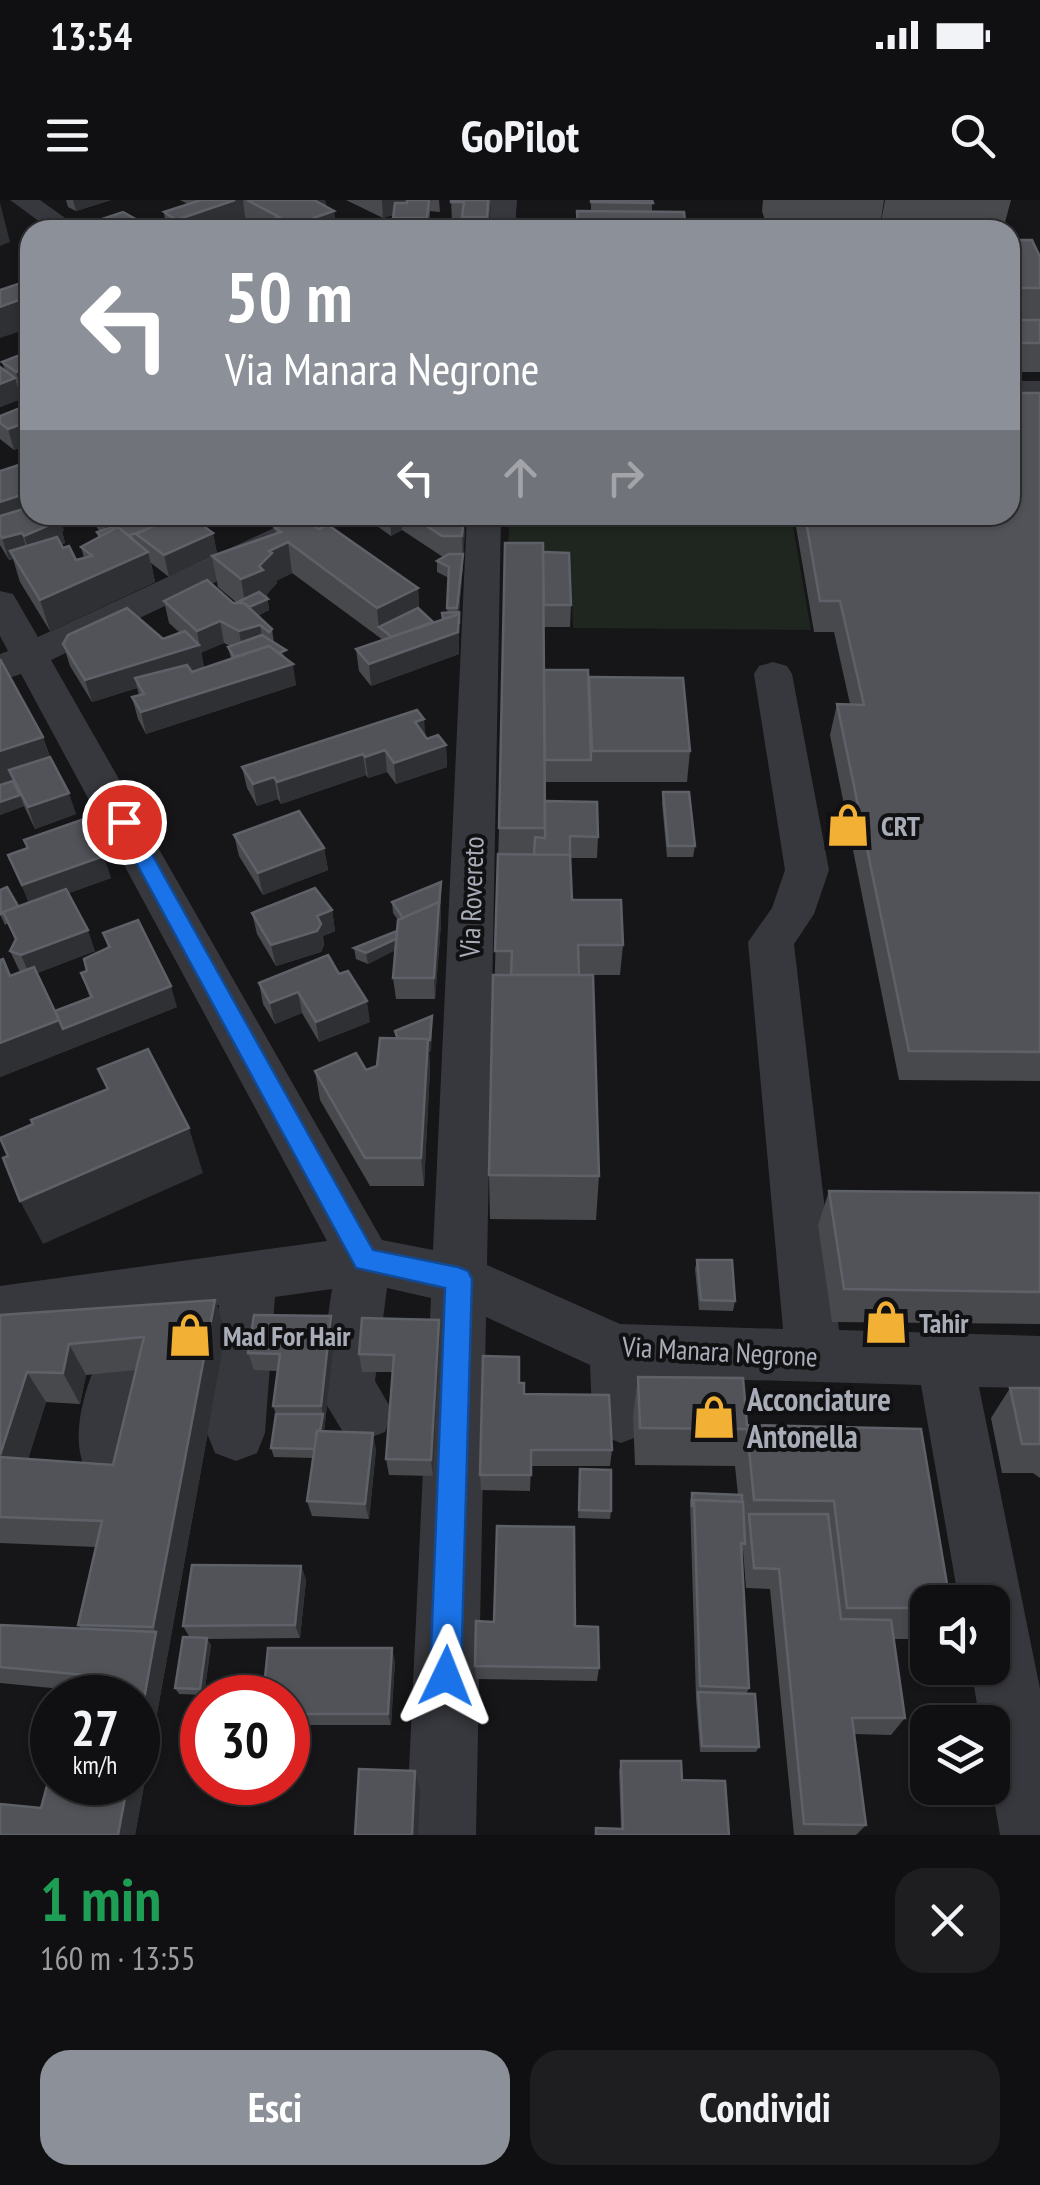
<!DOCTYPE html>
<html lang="it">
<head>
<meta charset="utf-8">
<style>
  :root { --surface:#101012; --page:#1e1e20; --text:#f1f3f6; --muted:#9c9d9f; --line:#303032; --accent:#8c9099 }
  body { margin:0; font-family:"PT Sans Narrow",sans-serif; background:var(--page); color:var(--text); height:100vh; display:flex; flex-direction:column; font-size:38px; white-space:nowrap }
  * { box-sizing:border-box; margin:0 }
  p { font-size:32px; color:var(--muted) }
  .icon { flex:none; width:55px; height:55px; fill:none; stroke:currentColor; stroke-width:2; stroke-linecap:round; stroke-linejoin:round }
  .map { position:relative; height:1635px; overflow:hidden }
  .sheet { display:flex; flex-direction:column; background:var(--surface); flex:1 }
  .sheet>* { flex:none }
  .guide { position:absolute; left:20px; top:20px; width:1000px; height:305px; border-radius:30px; box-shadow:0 2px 8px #0004,0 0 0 2px var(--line); background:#8c9099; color:#fff; overflow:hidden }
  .fabs { position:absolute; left:910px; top:1385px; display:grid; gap:20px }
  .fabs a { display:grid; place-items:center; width:100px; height:100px; border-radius:20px; background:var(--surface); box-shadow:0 2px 8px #0004,0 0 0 2px var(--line); font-size:50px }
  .speed { position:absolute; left:30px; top:1475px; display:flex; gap:20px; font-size:50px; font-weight:700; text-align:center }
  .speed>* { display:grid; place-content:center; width:130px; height:130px; border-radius:50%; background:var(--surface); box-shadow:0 2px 8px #0004,0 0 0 2px var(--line); line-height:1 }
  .speed small { font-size:25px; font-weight:400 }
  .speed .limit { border:15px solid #d22; background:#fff; color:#111 }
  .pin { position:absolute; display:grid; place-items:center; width:85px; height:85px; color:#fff; margin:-42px; border:5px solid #fff; border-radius:50%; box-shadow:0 2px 10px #0007 }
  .me { position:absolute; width:110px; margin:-55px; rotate:2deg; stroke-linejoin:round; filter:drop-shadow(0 0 8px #0008) }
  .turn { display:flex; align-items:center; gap:35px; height:210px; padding:0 40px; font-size:45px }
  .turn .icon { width:130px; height:130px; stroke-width:2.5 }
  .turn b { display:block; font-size:70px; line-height:85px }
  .lanes { display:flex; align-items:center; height:95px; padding:0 40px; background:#0003; justify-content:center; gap:50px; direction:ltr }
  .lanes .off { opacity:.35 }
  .round { display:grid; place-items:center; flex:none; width:105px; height:105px; border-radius:30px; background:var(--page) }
  .summary { display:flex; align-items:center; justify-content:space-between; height:170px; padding:0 40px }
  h1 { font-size:60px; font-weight:700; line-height:75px; color:#1e9e55 }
  .cta { display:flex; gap:20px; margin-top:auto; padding:20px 40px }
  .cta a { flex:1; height:115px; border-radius:30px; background:var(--accent); color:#fff; font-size:40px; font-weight:700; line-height:115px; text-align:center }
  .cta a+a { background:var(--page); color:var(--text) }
  .status { display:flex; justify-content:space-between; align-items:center; height:70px; padding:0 50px; background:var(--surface); direction:ltr }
  .status svg { height:28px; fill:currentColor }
  header { display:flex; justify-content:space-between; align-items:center; height:130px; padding:0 40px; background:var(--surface); font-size:45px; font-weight:700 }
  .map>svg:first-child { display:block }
</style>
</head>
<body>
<div class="status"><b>13:54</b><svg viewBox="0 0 49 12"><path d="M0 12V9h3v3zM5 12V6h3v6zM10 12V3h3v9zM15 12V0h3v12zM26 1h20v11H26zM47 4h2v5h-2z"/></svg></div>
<header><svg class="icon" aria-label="menu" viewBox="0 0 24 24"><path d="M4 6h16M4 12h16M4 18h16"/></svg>GoPilot<svg class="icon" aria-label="search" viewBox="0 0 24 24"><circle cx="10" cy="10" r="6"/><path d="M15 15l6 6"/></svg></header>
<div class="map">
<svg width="1040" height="1635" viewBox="0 0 1040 1635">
  <rect width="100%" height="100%" fill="#161618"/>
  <polygon fill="#1e261f" points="510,315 791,315 811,430 573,428 571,372 506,372"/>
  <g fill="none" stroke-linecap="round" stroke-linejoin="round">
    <g fill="#37383d" fill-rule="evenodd">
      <polygon points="10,0 40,0 82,30 51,30"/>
      <polygon points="491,0 517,0 515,30 489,30"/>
      <rect x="1010" y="181" width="30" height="18"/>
      <polygon points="302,315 347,315 342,322 51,460 382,1040 433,1050 467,315 501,315 487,1065 620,1124 783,1129 748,742 772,708 785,670 754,474 759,466 773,462 787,466 792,474 829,670 814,714 794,744 839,1130 1040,1136 1040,1188 979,1187 1040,1489 1040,1635 1000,1635 992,1588 992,1522 980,1522 971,1468 992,1468 992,1402 959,1402 921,1185 647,1177 650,1215 642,1235 621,1243 600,1235 592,1215 590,1165 486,1117 476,1635 406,1635 431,1098 387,1088 375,1181 393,1212 385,1232 364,1240 343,1232 317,1189 332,1089 275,1097 265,1233 257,1253 236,1261 215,1253 207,1233 219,1105 0,1136 0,1086 327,1041 21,474 0,481 0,454 8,451 0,436 0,391 13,394 38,437"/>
      <path d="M121 1144 141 1152C156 1185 140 1234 126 1266L105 1274 84 1266C70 1233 86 1185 101 1152Z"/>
    </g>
  </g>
  <g fill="#47494d" fill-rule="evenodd">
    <polygon points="66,0 111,0 76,11 68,7"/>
    <polygon points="180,0 325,0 326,6 334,11 336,30 243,30 251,27 246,25 231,30 98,30 96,21 140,29 165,21 164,12 188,4"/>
    <polygon points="346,0 439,0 440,12 430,11 429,30 387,30 393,24 393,15 383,18"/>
    <polygon points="451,0 491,0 488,30 463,30 463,21 452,21"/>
    <polygon points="591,0 652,0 652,12 686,30 576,30 577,11 591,11"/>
    <polygon points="763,0 884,0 880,26 767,27 762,11"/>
    <polygon points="885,0 1011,0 1003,30 884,30 881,22"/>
    <polygon points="1010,40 1040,57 1040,172 1010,172"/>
    <polygon points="30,151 30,199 24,201 21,199 0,207 0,167 5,170 2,162"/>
    <polygon points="1040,193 1040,881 899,880 830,535 837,504 850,504 834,432 814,432 794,315 1010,315"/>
    <polygon points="30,204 30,255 27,245 14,250 0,239 0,216"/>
    <path d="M0 271 30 315 64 331H62L65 343 61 345 76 360 84 358 81 347 98 338 97 332 100 331 97 328 94 315H193V319L213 333 217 354 276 334 275 328 319 329 418 388 419 408 433 422 443 419 447 413 449 378 437 372V361L443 357 402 330 391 336 370 321 369 315H464L463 365 459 412V454L371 486 359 471 356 449 383 440 292 373 276 381 277 383 267 394 269 410 257 416 272 429 274 443 287 459 296 485 146 534 138 519 132 497 139 495 137 488 92 502 70 466 63 444 163 439 180 433 169 423 164 401 236 402 218 387 212 357 169 377 151 363 155 382 50 431 20 382 13 359 9 360 0 345ZM224 443 230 446 228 447 231 459 192 472 204 467 201 452Z"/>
    <polygon points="543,352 571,405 570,427 544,427 544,470 588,487 690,551 687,582 545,582 545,601 598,637 597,658 571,658 572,700 623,745 620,775 593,775 599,976 596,1020 490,1019 489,975 499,628"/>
    <polygon points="0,459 43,537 50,557 76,614 35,629 24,606 0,615"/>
    <polygon points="425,536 427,539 446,545 447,567 396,584 387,572 368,578 366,575 281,604 278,599 257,606 247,588 242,567"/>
    <polygon points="663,592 695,646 693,657 667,657 662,603"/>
    <polygon points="234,635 324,648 328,670 263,695 239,656"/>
    <polygon points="24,640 111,678 69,693 95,751 37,773 55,811 90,798 81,773 87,771 108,748 103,733 177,807 0,877 10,776 20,772 10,751 15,740 8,723 5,725 0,714 0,690 18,706 29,702 8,655 27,648"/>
    <polygon points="441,682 441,724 435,799 396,799 393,778 395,750 368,764 356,759 354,748 397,731 398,720 393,713 392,702"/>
    <polygon points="332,710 335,731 323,736 324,745 321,752 276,766 257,734 252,713"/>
    <polygon points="328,755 370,822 319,842 302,813 275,824 263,804 259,783"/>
    <polygon points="432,816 431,851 429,852 430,869 424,986 370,986 320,900 315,871 366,870 377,866 396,839 395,831"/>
    <polygon points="829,991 1040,993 1040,1124 832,1122 818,1025"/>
    <polygon points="697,1060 735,1101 733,1111 699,1110 695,1069"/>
    <path d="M215 1100 226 1132 135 1635H0L41 1608 138 1582 93 1492 0 1483V1425L81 1428 78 1425 96 1347 0 1343V1115ZM136 1170 113 1265 28 1259 46 1202 80 1204 86 1175Z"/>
    <polygon points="331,1116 335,1134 324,1231 376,1249 369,1319 312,1316 307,1301 313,1258 274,1257 271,1248 276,1214 273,1206 278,1171 254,1170 248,1153"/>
    <polygon points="439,1120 440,1138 433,1276 389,1275 386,1259 393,1172 362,1172 359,1154"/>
    <polygon points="638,1177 747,1225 921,1229 928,1439 894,1439 905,1518 891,1535 854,1534 866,1625 856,1635 794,1635 770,1389 746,1388 743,1350 742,1354 749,1488 746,1494 759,1547 756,1552 700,1552 696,1498 690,1301 692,1293 738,1295 735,1266 635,1265 633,1216"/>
    <polygon points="519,1183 524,1194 612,1250 610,1266 531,1266 530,1291 481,1290 480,1275"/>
    <polygon points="1010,1188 1040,1188 1040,1278 1033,1273 1002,1273 991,1218"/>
    <polygon points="580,1269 611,1311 610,1319 578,1318"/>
    <polygon points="301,1366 306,1380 300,1438 207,1439 211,1445 204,1495 179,1494 175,1488 190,1438 183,1426"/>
    <polygon points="575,1426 599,1468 597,1481 476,1479 475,1466"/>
    <polygon points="395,1461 391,1525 288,1525 288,1498"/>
    <polygon points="621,1561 682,1580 729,1635 595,1635 596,1628 621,1629 619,1571"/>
  </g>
  <g fill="#2f3033">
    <polygon points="73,0 111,0 76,11"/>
    <polygon points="235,0 243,0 246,25 231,30 178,30 176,20"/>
    <polygon points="310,0 325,0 326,13 334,11 336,30 279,30"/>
    <polygon points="382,0 433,0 429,1 429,30 427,18 414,7 383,18"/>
    <polygon points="0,3 10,42 0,46"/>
    <polygon points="139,21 141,30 112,30"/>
    <polygon points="30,96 30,128 0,138 0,107"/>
    <polygon points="30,166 30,199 24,201 16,172"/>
    <polygon points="15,178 21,199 0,207 0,184"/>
    <polygon points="27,222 30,232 30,244 14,250 8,229"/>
    <polygon points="30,292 30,315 0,325 0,302"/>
    <polygon points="54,315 60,315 64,331 62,331 65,343 31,358 24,336"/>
    <polygon points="114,315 182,315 109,340 103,318"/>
    <polygon points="390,315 401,315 402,330 391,336"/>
    <polygon points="464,315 465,334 463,358 462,336"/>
    <polygon points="22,333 28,354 10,351 13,359 9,360 2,338"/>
    <polygon points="213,333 217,354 169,377 164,355"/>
    <polygon points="288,342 292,373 276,381 277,383 267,394 269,410 237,424 246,409 241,379 259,366 269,351"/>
    <polygon points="148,352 155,382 50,431 40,400"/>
    <polygon points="463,354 463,365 458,419 457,408"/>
    <polygon points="418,388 420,418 379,427 380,439 377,408"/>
    <polygon points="459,414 459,454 371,486 369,464"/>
    <polygon points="220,421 224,443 201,453 197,431"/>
    <polygon points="260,425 264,446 243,453 239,431"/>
    <polygon points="199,445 204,467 140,487 135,478 137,488 92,502 85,480"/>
    <polygon points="293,464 296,485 146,534 141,512"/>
    <polygon points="424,519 426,540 415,522"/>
    <polygon points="43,537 53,568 9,570 13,581 0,586 0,551"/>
    <polygon points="446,545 447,567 396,584 394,563"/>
    <polygon points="385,550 387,572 368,578 365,557"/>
    <polygon points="363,554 366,575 281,604 277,582"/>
    <polygon points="274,577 278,599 257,606 253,584"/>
    <polygon points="69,593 76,614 35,629 28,607"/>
    <polygon points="20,595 24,606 0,615 0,602"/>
    <polygon points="324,648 328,670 263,695 258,673"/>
    <polygon points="104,656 111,678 30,707 22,685"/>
    <polygon points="441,682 441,724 435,799 434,778"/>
    <polygon points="332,710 335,731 323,736 324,745 321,752 276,766 271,745 317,716"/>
    <polygon points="88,730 95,751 30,776 21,755"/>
    <polygon points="399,737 400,748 368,764 366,753"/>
    <polygon points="171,786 177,807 0,877 0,843 59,820"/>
    <polygon points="298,792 302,813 275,824 270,803"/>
    <polygon points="367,801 370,822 319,842 316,822"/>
    <polygon points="432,816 431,851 429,852 430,869 424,986 421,958 403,859"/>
    <polygon points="189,928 203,973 43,1044 20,1001"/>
    <polygon points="215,1100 226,1132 135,1635 118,1635 128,1582 138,1582 138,1533 156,1432 153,1427"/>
    <polygon points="331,1116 335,1134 325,1223 320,1258 317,1249 323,1214 321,1206"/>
    <polygon points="439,1120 440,1138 433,1276 431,1260"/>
    <polygon points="69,1144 86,1175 80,1204 63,1173"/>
    <polygon points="27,1172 46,1202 20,1285 0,1258 0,1255"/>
    <polygon points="373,1233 376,1249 369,1319 365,1304"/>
    <polygon points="301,1366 306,1380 300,1438 295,1425"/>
    <polygon points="207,1438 211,1445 204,1495 200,1489"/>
    <polygon points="392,1448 395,1461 391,1525 388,1514"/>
    <polygon points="415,1571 420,1590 418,1635 412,1635"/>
  </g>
  <g fill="#525359" stroke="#5f6168" stroke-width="2.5">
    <polygon points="201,0 235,0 176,20 164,12"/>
    <polygon points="247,0 314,0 334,11 279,30 243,30 279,17"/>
    <polygon points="407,0 429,0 427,18 393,18 395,3 407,3"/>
    <polygon points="451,0 488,0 487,17 462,17 464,2 451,2"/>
    <polygon points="591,0 652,0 653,3 591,2"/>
    <polygon points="577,11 684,12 686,30 578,30"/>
    <polygon points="123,12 139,21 111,30 96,21"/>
    <polygon points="165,21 181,30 137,30"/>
    <polygon points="388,24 424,25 424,30 387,30"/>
    <polygon points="1010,40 1032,40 1040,57 1040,88 1010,88"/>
    <polygon points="30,80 30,96 0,107 0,90"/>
    <rect x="1010" y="120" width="30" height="23"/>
    <polygon points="30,151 30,166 16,172 2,162"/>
    <polygon points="0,167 15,178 0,184"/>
    <polygon points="1010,193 1040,193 1040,852 909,851 837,504 864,505 840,401 820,401 805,315 1010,315"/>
    <polygon points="30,204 30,225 27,222 8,229 0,223 0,216"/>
    <polygon points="28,262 30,266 30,292 0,302 0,271"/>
    <polygon points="30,307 30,315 55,315 59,321 24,336 22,333 2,338 0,335 0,316"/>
    <polygon points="148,315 178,315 148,329 130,335 132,339 118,327 101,337 97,332"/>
    <polygon points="178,315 188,315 213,333 164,355 136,334"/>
    <polygon points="410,315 464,315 462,336 442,336"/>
    <polygon points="300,316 319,329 328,325 418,388 377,408 288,342 269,351 272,353 259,366 263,370 241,379 212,356 281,332 275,328"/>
    <polygon points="118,327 148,352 40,400 10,351 57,337 63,348 69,346 76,360 92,356 81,347"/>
    <polygon points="505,343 543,343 545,628 499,628"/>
    <polygon points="543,352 569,353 571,405 544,405"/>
    <polygon points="449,354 463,354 457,408 447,408 449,367 437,361"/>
    <polygon points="207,380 233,403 244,403 272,429 269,432 260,425 239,431 220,421 197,431 164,401"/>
    <polygon points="259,392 268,399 249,407 244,403 236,403"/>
    <polygon points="127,408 163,439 185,431 199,445 85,480 63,444 68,435"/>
    <polygon points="418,408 433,422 392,437 379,427"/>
    <polygon points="459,412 459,424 459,414 443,419 442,413"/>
    <polygon points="459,414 458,432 369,464 356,449"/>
    <polygon points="262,435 286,450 279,453 269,446 234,457 228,447"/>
    <polygon points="269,446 293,464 141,512 132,497 144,494 135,478 187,465 192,472"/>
    <polygon points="0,459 43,537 0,551"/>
    <polygon points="544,470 588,470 591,560 545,560"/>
    <polygon points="589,477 683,478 690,551 592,551"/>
    <polygon points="417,510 424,519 415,522 427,539 438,535 446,545 394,563 385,550 365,557 363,554 277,582 274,577 253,584 242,567"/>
    <polygon points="50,557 69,593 28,607 9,570"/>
    <polygon points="13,581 20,595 0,602 0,585"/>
    <polygon points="663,592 689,592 695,646 668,646"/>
    <polygon points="545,601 597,602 598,637 570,636 570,655 534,655 535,637 545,638"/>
    <polygon points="299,611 324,648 258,673 234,635"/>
    <polygon points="84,619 104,656 22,685 8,655 28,648 24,640"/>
    <polygon points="498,654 570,655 572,700 621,700 623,745 578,745 579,775 511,775 512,751 495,751"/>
    <polygon points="441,682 439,705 439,702 403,718 392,702"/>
    <polygon points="7,687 18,706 1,714 0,690"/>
    <polygon points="315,688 332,710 317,716 321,724 317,731 271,745 252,713"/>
    <polygon points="66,689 88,730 21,755 10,751 16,739 3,712"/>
    <polygon points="439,702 434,778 393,778 398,720"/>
    <polygon points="138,720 171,786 63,829 55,811 92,797 81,773 87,771 84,759 110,747 103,733"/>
    <polygon points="397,731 396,739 366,753 354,748"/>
    <polygon points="328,755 339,774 348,771 367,801 316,822 298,792 270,803 259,783"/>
    <polygon points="3,759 10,776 34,767 59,820 0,843 0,760"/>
    <polygon points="493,775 593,775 599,976 489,975"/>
    <polygon points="432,816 430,840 398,839 395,831"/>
    <polygon points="380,838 428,839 421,958 365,958 315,871 356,853 366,870 377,866"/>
    <polygon points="148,849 189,928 20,1001 3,958 8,956 0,938 33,924 31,920 108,889 98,869"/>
    <polygon points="829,991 1040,993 1040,1092 844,1089"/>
    <polygon points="697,1060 732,1060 735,1101 701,1100"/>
    <polygon points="215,1100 153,1427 78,1425 102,1321 0,1317 0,1257 113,1265 144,1137 69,1144 63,1173 27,1172 0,1255 0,1115"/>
    <polygon points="254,1115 331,1116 321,1206 273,1206 280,1154 248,1153"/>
    <polygon points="362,1118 439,1120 431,1260 386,1259 394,1155 359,1154"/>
    <polygon points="483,1156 519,1157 519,1183 524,1183 524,1194 609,1195 612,1250 531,1250 531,1275 480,1275"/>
    <polygon points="638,1177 743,1178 747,1225 921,1229 950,1402 928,1402 928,1408 847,1408 834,1301 754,1300 747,1229 640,1228"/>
    <polygon points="1010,1188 1040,1188 1040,1244 1022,1244"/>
    <polygon points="276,1214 323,1214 320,1231 317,1231 315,1249 271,1248"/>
    <polygon points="317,1231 373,1233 365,1304 307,1301"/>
    <polygon points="580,1269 611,1270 611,1311 579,1310"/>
    <polygon points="692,1293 742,1295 742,1302 694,1300 692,1307"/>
    <polygon points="694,1300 743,1302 745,1344 741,1343 749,1488 700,1486"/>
    <polygon points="749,1314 828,1314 841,1419 891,1420 905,1518 852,1518 866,1625 804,1624 779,1369 754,1368"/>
    <polygon points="497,1326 574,1327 575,1426 598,1427 599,1468 475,1466 476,1421 494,1422"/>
    <polygon points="192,1365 301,1366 295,1425 183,1426"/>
    <polygon points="0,1425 156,1432 138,1533 138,1498 92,1498 96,1476 0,1467"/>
    <polygon points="183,1437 207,1438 200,1489 175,1488"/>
    <polygon points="268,1448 392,1448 388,1514 288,1514 288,1498 263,1498"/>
    <polygon points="698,1492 755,1494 759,1547 702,1546"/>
    <polygon points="621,1561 681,1561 682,1580 725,1581 729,1635 596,1635 596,1628 623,1629"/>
    <polygon points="52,1567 52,1582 128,1582 118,1635 0,1635 0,1604 41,1608"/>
    <polygon points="359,1569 415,1571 412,1635 355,1635"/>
  </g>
  <polygon fill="#1a73e8" stroke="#114b97" stroke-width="2.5" points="124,615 134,622 373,1050 458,1067 468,1071 472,1079 461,1476 457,1487 446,1492 435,1487 430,1476 445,1088 356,1068 114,622"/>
  <defs>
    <g id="shop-bare" transform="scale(3.45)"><path d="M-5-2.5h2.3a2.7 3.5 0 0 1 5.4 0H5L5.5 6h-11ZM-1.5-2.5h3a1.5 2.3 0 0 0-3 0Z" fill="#f2b134" stroke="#111113" stroke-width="2.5" paint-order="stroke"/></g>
  </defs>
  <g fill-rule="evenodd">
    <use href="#shop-bare" x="848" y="625"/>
    <use href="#shop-bare" x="886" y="1122"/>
    <use href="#shop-bare" x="190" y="1135"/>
    <use href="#shop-bare" x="714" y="1217"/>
  </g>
  <g text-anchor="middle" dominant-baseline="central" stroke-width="8" stroke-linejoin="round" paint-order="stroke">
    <g font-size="28" font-weight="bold" fill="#a8adb8" stroke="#111113" text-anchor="start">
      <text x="881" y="625">CRT</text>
      <text x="919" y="1122">Tahir</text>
      <text x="223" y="1135">Mad For Hair</text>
    </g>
    <g font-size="28" fill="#a8adb8" stroke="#111113">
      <text transform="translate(471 697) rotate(-88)">Via Rovereto</text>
      <text transform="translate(720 1151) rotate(3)">Via Manara Negrone</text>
    </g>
    <g font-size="32" font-weight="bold" fill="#a8adb8" stroke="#111113" text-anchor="start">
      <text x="747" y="1199">Acconciature<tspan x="747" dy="37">Antonella</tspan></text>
    </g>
  </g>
</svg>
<div class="fabs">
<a><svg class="icon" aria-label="sound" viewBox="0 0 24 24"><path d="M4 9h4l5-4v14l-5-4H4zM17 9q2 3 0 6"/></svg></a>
<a><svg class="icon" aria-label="layers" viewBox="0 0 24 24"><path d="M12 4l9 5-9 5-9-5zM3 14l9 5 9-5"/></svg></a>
</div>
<div class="speed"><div>27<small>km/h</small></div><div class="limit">30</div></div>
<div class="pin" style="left:124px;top:622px;background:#d93025"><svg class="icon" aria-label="arrive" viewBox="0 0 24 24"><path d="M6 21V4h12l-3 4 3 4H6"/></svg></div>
<svg class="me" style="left:446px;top:1476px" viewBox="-20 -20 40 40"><path d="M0-17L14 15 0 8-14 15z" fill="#1a73e8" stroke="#fff" stroke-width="4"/></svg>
<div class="guide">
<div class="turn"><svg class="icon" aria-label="left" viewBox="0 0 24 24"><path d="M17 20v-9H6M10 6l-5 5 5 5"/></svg><div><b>50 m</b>Via Manara Negrone</div></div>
<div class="lanes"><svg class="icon" aria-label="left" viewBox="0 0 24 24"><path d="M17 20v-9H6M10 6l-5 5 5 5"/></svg><svg class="icon off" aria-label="ahead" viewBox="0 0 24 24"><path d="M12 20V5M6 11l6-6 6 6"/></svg><svg class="icon off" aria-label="right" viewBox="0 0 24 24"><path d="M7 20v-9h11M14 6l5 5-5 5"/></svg></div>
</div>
</div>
<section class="sheet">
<div class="summary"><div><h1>1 min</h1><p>160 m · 13:55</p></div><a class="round"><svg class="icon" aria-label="close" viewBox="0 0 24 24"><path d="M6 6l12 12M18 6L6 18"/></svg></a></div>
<div class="cta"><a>Esci</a><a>Condividi</a></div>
</section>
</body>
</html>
